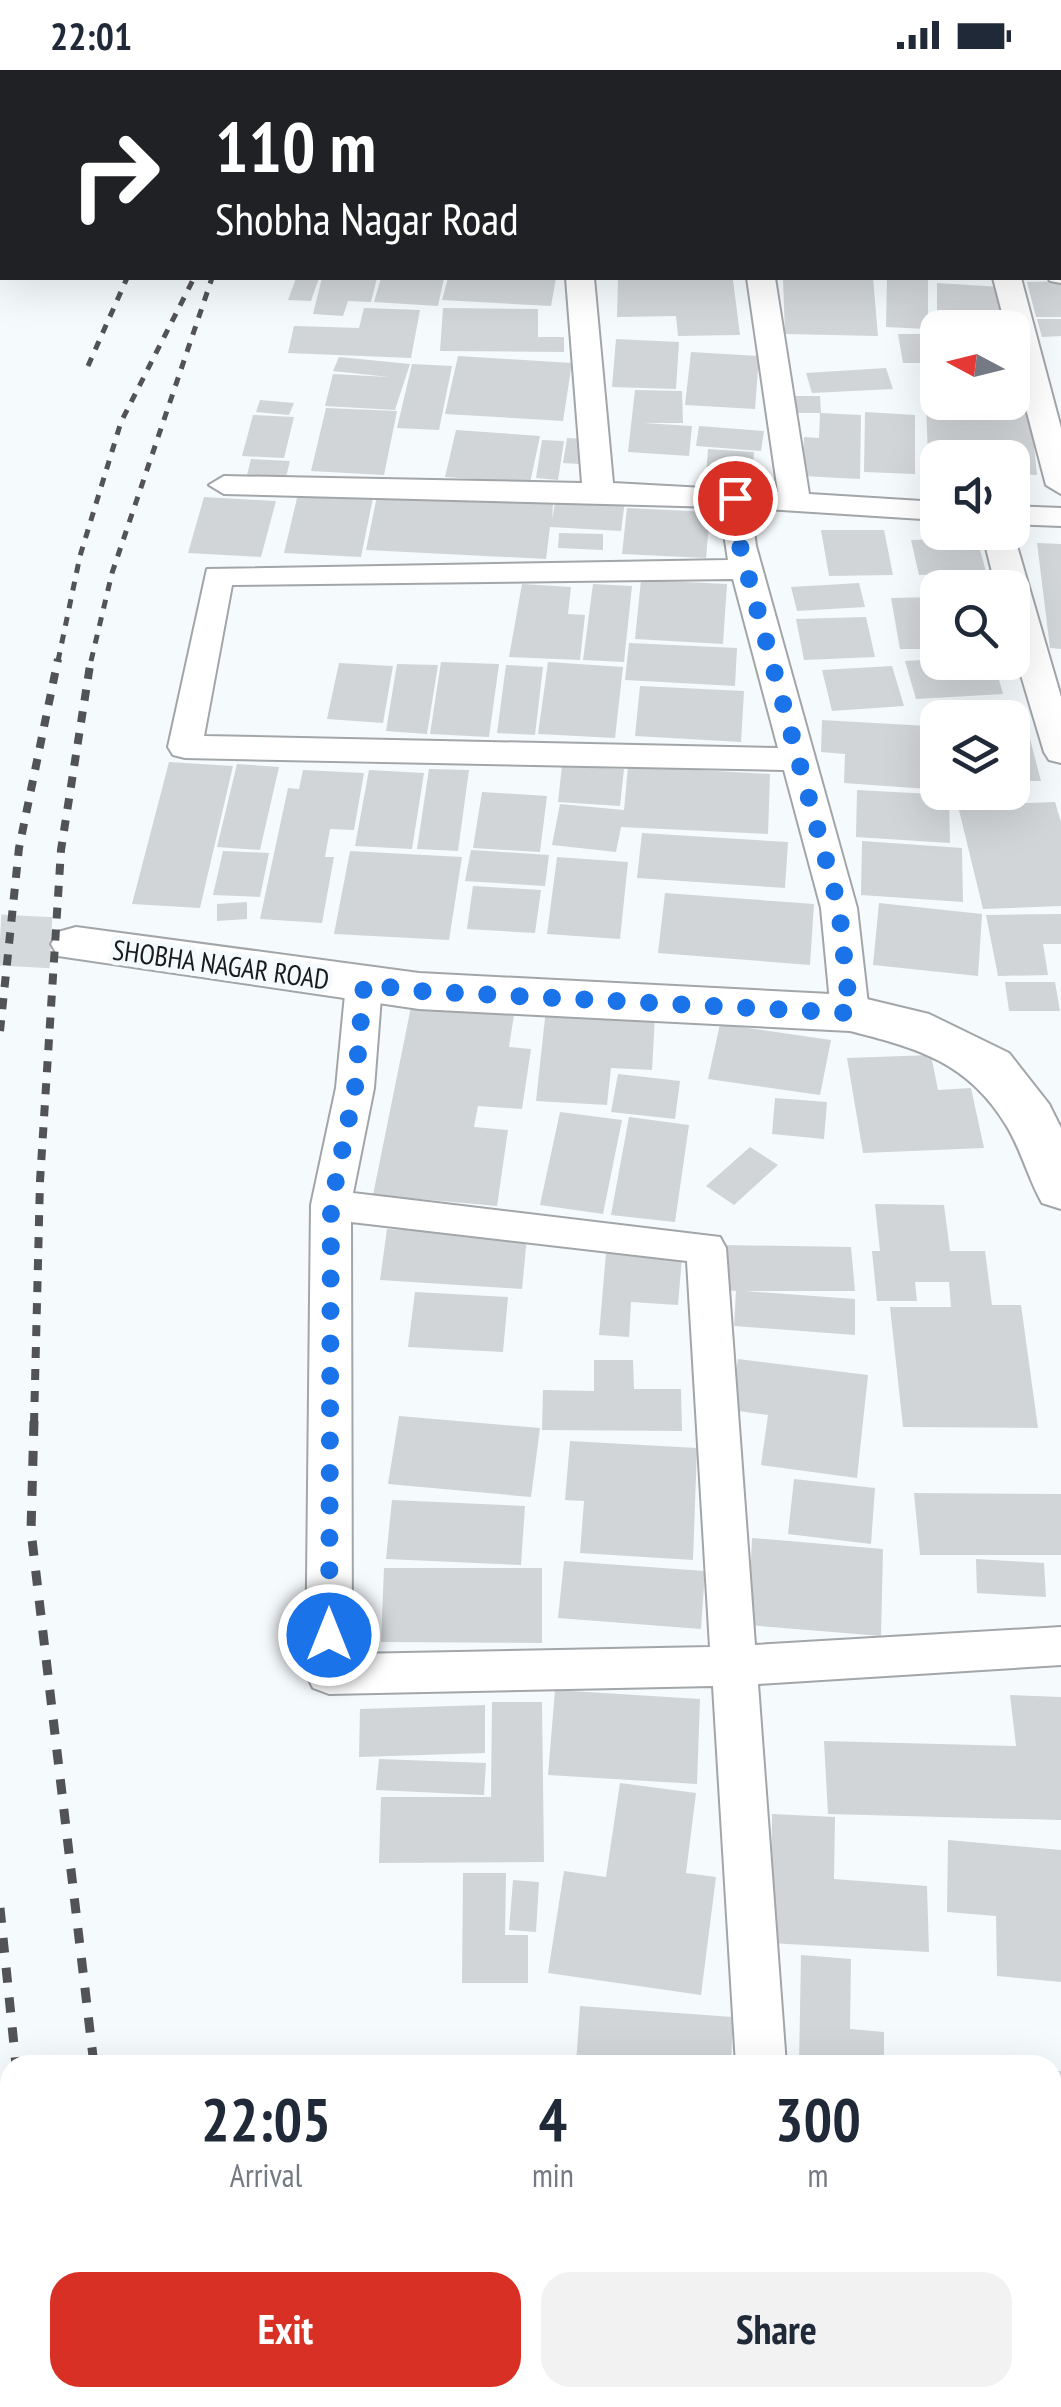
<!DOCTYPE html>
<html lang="en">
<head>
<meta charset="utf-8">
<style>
  :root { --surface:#fff; --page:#f2f2f3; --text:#1f2937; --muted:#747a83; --accent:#d93025 }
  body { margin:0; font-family:"PT Sans Narrow",sans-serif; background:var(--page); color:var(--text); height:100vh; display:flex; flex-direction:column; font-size:38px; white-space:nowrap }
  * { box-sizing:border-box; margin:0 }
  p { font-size:32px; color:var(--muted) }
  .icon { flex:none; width:55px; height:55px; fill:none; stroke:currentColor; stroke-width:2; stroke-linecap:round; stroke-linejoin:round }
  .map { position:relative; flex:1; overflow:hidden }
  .side { position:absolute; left:0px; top:1985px; width:1062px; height:352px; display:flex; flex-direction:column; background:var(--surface); border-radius:30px 30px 0 0; box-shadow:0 10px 40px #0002 }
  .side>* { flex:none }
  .banner { position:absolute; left:0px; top:0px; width:1062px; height:210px; box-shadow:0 10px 40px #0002; background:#202124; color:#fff; overflow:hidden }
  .needle { width:65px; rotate:277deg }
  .buttons { position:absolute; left:920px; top:240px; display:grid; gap:20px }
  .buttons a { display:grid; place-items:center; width:110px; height:110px; border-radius:20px; background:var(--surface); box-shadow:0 10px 40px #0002; font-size:50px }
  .pin { position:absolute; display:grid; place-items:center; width:85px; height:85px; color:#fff; margin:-42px; border:5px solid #fff; border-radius:50%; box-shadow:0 2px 10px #0007 }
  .me { position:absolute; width:110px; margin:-55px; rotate:0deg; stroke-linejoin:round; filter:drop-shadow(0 0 8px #0008) }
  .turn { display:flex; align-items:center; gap:35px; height:210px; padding:0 50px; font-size:45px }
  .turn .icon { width:130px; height:130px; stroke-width:2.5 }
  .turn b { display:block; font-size:70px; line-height:85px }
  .eta { display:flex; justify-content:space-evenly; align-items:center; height:170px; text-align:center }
  .eta b { font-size:60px; font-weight:700; line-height:70px }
  .cta { display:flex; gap:20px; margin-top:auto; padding:20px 50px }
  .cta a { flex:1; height:115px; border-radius:30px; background:var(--accent); color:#fff; font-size:40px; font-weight:700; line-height:115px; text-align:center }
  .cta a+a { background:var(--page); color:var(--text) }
  .status { display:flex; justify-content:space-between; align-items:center; height:70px; padding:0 50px; background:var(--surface); direction:ltr }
  .status svg { height:28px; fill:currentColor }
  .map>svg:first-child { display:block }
</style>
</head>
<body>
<div class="status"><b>22:01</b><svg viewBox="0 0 49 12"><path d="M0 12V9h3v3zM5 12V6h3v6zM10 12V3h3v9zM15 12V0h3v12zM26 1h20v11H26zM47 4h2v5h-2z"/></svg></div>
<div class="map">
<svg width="1061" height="2337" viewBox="0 0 1061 2337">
  <rect width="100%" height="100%" fill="#f5fafd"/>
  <g fill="#d1d5d8">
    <polygon points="296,208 319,208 311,231 288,230"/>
    <polygon points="322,208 377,208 371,232 348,231 343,246 313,244"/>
    <polygon points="381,208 444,208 438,236 374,232"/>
    <polygon points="448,208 556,208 551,236 442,230"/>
    <polygon points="618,208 733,210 740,265 678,266 676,246 617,247"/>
    <polygon points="783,208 873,208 878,266 785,264"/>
    <polygon points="887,208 928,210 928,259 886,257"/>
    <polygon points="1061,211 1061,247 1036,247 1027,212"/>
    <polygon points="937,213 1001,217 1002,255 937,251"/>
    <polygon points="364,238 420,240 411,288 288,283 294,256 359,258"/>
    <polygon points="443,238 538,239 538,267 564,267 564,282 440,281"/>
    <polygon points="1037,249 1061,249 1061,266 1042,267"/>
    <polygon points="898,264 927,264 932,293 903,293"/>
    <polygon points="616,269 679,272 676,319 612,317"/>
    <polygon points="691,282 759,286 755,339 685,335"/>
    <polygon points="458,286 572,293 563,351 445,344"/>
    <polygon points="339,287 410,294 395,340 325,336 333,304 389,307 333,301"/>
    <polygon points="412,294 452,296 439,360 397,358"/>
    <polygon points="886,298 893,319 812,323 806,303"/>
    <polygon points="1012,308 1027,310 1025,337 1030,337 1037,405 1012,404 1012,388 928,387 926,333 1007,336 1012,332"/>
    <polygon points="635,320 682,321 683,353 644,353 692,356 689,386 628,382"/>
    <polygon points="794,326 820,326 821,343 795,343"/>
    <polygon points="260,330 294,333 289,345 256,342"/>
    <polygon points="326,338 397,341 384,405 311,401"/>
    <polygon points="865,342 915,345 915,404 864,402"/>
    <polygon points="820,343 861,345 860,409 802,406 804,367 819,368"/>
    <polygon points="253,345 294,347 284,388 242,386"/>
    <polygon points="699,356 764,361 761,381 696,376"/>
    <polygon points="456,360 540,366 530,413 445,407"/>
    <polygon points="567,368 584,369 579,394 563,393"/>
    <polygon points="542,370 564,371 558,410 536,408"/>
    <polygon points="708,379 754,382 752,409 706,407"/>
    <polygon points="251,389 290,391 285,411 246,409"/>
    <polygon points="298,424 373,428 361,487 284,483"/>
    <polygon points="377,426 553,434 552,450 556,427 625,431 621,461 550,457 546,489 366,480"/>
    <polygon points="204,427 276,431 261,487 188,483"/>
    <polygon points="627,438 710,442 706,488 622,484"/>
    <polygon points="821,460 884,460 893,505 829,506"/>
    <polygon points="559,463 603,464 603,480 558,478"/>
    <polygon points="977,468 986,502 919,505 911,470"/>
    <polygon points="1037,473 1061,474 1061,579 1050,578"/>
    <polygon points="641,510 727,514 723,574 635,569"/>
    <polygon points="859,513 865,537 797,541 791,517"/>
    <polygon points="522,514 571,517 568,544 585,545 580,590 509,587"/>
    <polygon points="593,514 632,516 624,592 583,590"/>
    <polygon points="938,527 938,579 900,579 891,528"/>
    <polygon points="866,547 875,587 804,590 796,549"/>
    <polygon points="629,573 737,578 735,616 625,610"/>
    <polygon points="938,589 994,592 1003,624 916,629 905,591"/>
    <polygon points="441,592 499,594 489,667 430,664"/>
    <polygon points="548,592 623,597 615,668 538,664"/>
    <polygon points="339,593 393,596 383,653 327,649"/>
    <polygon points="397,594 438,595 427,664 386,661"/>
    <polygon points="506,595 543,597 535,665 497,663"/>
    <polygon points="892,596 904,636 832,641 822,600"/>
    <polygon points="640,616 744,621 741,672 635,666"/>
    <polygon points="1016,634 1023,661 1012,661 1012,648 935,648 932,637"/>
    <polygon points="822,650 928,656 928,719 844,713 845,684 821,682"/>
    <polygon points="1012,669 1030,669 1041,711 1012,711"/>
    <polygon points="169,692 233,696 200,838 132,834"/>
    <polygon points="237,694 279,697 260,780 217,777"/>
    <polygon points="562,696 624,699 620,736 558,732"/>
    <polygon points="628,696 770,704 768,764 621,757 616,782 552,775 560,734 624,740"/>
    <polygon points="429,699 469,700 458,781 417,779"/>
    <polygon points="303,700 364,703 354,760 330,759 325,787 334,787 322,853 260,849 288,718 299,719"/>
    <polygon points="369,700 424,703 412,779 355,776"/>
    <polygon points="857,720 949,725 950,773 856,767"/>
    <polygon points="482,722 547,726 540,782 473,778"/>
    <polygon points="1055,732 1061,752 1061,836 983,839 958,736"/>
    <polygon points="642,763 788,772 785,818 637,808"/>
    <polygon points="862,771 962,778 963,832 861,825"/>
    <polygon points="471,780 549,785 545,816 465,811"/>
    <polygon points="223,781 269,783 260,827 213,825"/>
    <polygon points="350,781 462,787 449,870 334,864"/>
    <polygon points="557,787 628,792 620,869 547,864"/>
    <polygon points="473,816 541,820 535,863 467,859"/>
    <polygon points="665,823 814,834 810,895 658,883"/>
    <polygon points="247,832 247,849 217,851 217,834"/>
    <polygon points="879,833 982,844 978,906 873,895"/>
    <polygon points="1061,844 1061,874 1043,874 1048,905 998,906 986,845"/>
    <polygon points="1005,912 1055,912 1060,941 1009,941"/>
    <polygon points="411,937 514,945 509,977 531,979 522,1039 478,1036 474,1057 508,1060 497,1136 373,1125"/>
    <polygon points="546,939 655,946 652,1000 611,998 607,1035 536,1031"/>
    <polygon points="720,954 831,970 820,1025 708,1009"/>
    <polygon points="931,985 938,1020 971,1018 984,1078 863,1083 847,988"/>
    <polygon points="618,1004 680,1011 675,1049 611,1042"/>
    <polygon points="775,1028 827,1032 824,1069 772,1064"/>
    <polygon points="560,1042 622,1050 603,1144 540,1135"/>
    <polygon points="629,1047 689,1055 675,1152 611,1145"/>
    <polygon points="750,1077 778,1095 734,1135 706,1116"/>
    <polygon points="875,1134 944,1135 950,1181 985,1181 992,1235 1021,1235 1038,1358 903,1357 890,1237 951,1237 949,1212 915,1212 917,1231 877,1231 872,1181 880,1181"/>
    <polygon points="387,1159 527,1167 522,1219 380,1210"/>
    <polygon points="724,1175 851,1177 855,1221 744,1221 855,1229 855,1265 734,1256 736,1221 725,1220"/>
    <polygon points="606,1183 682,1187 678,1235 631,1232 629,1267 599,1265"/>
    <polygon points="415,1222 508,1227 503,1282 408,1277"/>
    <polygon points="738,1289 868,1305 857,1408 761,1395 768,1345 731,1340"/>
    <polygon points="594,1290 633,1290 634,1319 681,1319 682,1361 542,1360 543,1320 594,1321"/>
    <polygon points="399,1346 540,1358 531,1427 388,1414"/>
    <polygon points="570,1371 697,1378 693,1490 580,1483 584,1431 565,1430"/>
    <polygon points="794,1409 875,1418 871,1474 788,1464"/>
    <polygon points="914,1423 1061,1424 1061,1485 920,1485"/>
    <polygon points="392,1430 525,1436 521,1495 386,1489"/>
    <polygon points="752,1468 883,1479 881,1566 748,1555"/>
    <polygon points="976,1489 1044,1493 1046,1527 977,1523"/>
    <polygon points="564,1491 705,1501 701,1559 558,1548"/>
    <polygon points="384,1498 542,1498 542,1573 381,1572"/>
    <polygon points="555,1620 700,1629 697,1714 548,1705"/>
    <polygon points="1010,1625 1061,1627 1061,1750 828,1744 824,1671 1016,1676"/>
    <polygon points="492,1632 542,1632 544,1792 379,1793 381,1727 491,1727"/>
    <polygon points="485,1635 485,1683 359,1687 360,1639"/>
    <polygon points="379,1689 486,1693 484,1725 376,1720"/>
    <polygon points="620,1713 696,1723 686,1803 716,1807 701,1925 548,1903 564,1801 606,1807"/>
    <polygon points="772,1744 835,1747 834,1809 927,1816 929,1882 770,1873"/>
    <polygon points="948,1770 1061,1780 1061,1912 997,1906 996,1846 947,1842"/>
    <polygon points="463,1803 506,1803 505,1865 528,1865 528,1913 462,1913"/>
    <polygon points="513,1810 539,1812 536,1862 509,1860"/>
    <polygon points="801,1885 851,1889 850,1959 884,1962 884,1995 799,1995"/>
    <polygon points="580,1936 733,1947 731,1995 576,1995"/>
    <rect x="1052" y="2001" width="9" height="69"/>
    <polygon points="1052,2088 1061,2089 1061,2174 1052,2173"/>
    <polygon points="1061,2205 1061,2288 1054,2289 1052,2206"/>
    <rect x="455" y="2328" width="129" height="9"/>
    <polygon points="681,2328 771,2328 771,2337 682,2337"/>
  </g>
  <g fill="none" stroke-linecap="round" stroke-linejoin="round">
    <polyline stroke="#d4d9db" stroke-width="51" stroke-dasharray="51 25" stroke-linecap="butt" points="0,870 76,874"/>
    <g stroke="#a2a6a9" stroke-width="4">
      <g id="street">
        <polygon points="524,0 550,0 550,2 525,2"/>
        <polygon points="707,0 733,0 733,2 708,2"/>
        <polygon points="938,0 964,0 965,2 940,2"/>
        <polygon points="1060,197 1061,213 1050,211 1048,208 1060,208"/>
        <path d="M566 208H594L613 413 778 422 747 208H775L809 424 938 432V450L751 438 756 476 857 838 869 943 863 952 850 956 837 952 831 943 821 838 784 700 185 688 173 685 168 677 207 499 728 490 720 437 224 424 209 415 224 406 582 413ZM733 509 778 678 204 666 232 515Z"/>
        <polygon points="993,208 1021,208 1061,358 1061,424 1046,415 1012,285 1012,258 1006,258"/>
        <polygon points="1012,436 1061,438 1061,456 1012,454"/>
        <polygon points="982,462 1013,462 1061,627 1061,693 1049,690 1044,682 1012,575 1012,518 996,518"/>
        <path d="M364 901 377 905 382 914 374 1018 353 1123 720 1167 726 1178 755 1575 1061 1557V1595L758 1614 786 1995H736L713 1616 329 1624 313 1618 306 1604 311 1135 336 1018 346 914 351 905ZM351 1152 687 1191 710 1577 352 1584Z"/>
        <polygon points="339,2328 393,2328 394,2337 340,2337"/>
        <polygon points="789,2328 843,2328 845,2337 791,2337"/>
      </g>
    </g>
    <g stroke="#a2a6a9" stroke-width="4">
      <path id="secondary" d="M76 857 419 903 850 925 929 944 1009 983 1049 1034 1061 1058V1139L1042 1133C1028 1108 1021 1079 1006 1055 968 992 917 978 850 961L419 939 58 886 51 874 58 862Z"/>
    </g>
    <use href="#street" fill="#fff" fill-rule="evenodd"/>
    <use href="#secondary" fill="#fff" fill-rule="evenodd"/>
    <g stroke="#515354" stroke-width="5" stroke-dasharray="9 9" stroke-linecap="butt">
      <polyline points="88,296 127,208"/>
      <polyline points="58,591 80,486 121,352 194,208"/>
      <polyline points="91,591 112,503 212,208"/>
    </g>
    <g stroke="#515354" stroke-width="8" stroke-dasharray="11 11" stroke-linecap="butt">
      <polyline points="0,961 19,778 58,589"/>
      <polyline points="34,1354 40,1111 61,780 91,589"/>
    </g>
    <g stroke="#515354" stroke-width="9" stroke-dasharray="15 15" stroke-linecap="butt">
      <polyline points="34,1351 31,1461 94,1995"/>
      <polyline points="0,1838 16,1995"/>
      <polyline points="51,2328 52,2337"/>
      <polyline points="141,2328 143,2337"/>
    </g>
  </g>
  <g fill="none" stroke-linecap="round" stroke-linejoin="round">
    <polyline stroke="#1a73e8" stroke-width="18" stroke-dasharray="0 32.4" points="329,1565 331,1135 355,1018 364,914 419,921 850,943 839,838 740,476 735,428"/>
  </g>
  <g text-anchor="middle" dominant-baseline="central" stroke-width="10" stroke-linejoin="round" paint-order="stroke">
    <g font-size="28" fill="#1a1b1c" stroke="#f5fafd">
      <text transform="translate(221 894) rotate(8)">SHOBHA NAGAR ROAD</text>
    </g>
  </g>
</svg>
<div class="buttons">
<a><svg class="needle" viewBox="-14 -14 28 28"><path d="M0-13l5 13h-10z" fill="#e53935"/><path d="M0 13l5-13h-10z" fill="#747a83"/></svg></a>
<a><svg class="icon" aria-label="sound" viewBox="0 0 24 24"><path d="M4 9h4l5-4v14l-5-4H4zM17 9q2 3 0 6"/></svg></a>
<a><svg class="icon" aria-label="search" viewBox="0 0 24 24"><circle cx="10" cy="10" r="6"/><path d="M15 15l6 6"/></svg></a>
<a><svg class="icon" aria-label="layers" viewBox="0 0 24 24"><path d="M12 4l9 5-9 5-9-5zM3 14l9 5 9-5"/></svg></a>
</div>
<div class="pin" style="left:735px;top:428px;background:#d93025"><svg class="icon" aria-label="arrive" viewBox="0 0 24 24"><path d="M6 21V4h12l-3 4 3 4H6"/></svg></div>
<svg class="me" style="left:329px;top:1565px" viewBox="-20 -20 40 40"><circle r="17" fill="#1a73e8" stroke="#fff" stroke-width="3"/><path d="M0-11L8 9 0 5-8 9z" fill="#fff"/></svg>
<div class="banner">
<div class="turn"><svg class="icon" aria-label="right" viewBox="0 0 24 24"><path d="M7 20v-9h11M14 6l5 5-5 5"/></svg><div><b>110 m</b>Shobha Nagar Road</div></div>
</div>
<section class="side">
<div class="eta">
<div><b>22:05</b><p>Arrival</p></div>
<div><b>4</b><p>min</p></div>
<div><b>300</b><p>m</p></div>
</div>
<div class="cta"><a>Exit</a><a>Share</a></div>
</section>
</div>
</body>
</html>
